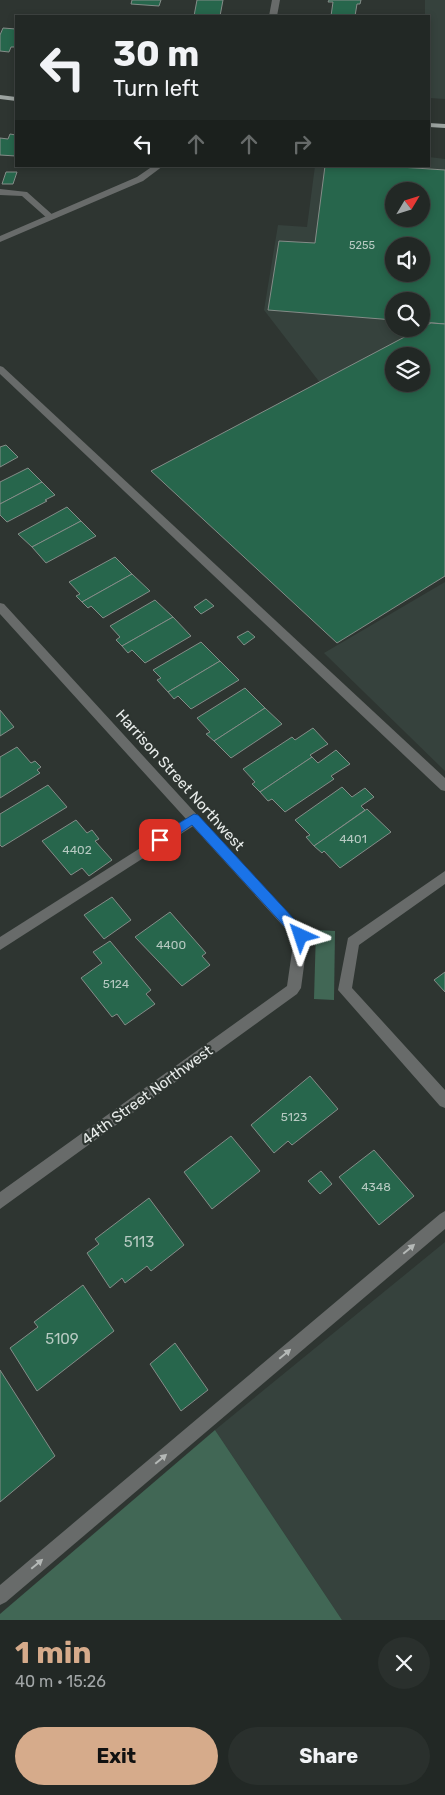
<!DOCTYPE html>
<html lang="en">
<head>
<meta charset="utf-8">
<style>
  :root { --surface:#222825; --page:#2a302d; --text:#f1f3f6; --muted:#a2a6a7; --line:#3f4442; --accent:#d6ab8b }
  body { margin:0; font-family:Rubik,sans-serif; background:var(--page); color:var(--text); height:100vh; display:flex; flex-direction:column; font-size:19px; white-space:nowrap }
  * { box-sizing:border-box; margin:0 }
  p { font-size:16px; color:var(--muted) }
  .icon { flex:none; width:28px; height:28px; fill:none; stroke:currentColor; stroke-width:2; stroke-linecap:round; stroke-linejoin:round }
  .map { position:relative; height:1620px; overflow:hidden }
  .panel { display:flex; flex-direction:column; background:var(--surface); flex:1 }
  .panel>* { flex:none }
  .guide { position:absolute; left:15px; top:15px; width:415px; height:152px; border-radius:0px; box-shadow:0 2px 8px #0003,0 0 0 1px var(--line); background:#222825; color:var(--text); overflow:hidden }
  .needle { width:32px; rotate:52deg }
  .controls { position:absolute; left:385px; top:182px; display:grid; gap:10px }
  .controls a { display:grid; place-items:center; width:45px; height:45px; border-radius:50%; background:var(--surface); box-shadow:0 2px 8px #0003,0 0 0 1px var(--line); font-size:25px }
  .pin { position:absolute; display:grid; place-items:center; width:42px; height:42px; color:#fff; margin:-21px; border-radius:10px; box-shadow:0 2px 8px #0006 }
  .me { position:absolute; width:55px; margin:-28px; rotate:318deg; stroke-linejoin:round; filter:drop-shadow(0 0 4px #0008) }
  .turn { display:flex; align-items:center; gap:18px; height:105px; padding:0 15px; font-size:22px }
  .turn .icon { width:65px; height:65px; stroke-width:2.5 }
  .turn b { display:block; font-size:35px; line-height:42px }
  .lanes { display:flex; align-items:center; height:48px; padding:0 15px; background:#0003; justify-content:center; gap:25px; direction:ltr }
  .lanes .off { opacity:.35 }
  .round { display:grid; place-items:center; flex:none; width:52px; height:52px; border-radius:26px; background:var(--page) }
  .headline { display:flex; align-items:center; justify-content:space-between; height:85px; padding:0 15px }
  h1 { font-size:30px; font-weight:700; line-height:38px; color:var(--accent) }
  .action { display:flex; gap:10px; margin-top:auto; padding:10px 15px }
  .action a { flex:1; height:58px; border-radius:30px; background:var(--accent); color:#111; font-size:20px; font-weight:700; line-height:58px; text-align:center }
  .action a+a { background:var(--page); color:var(--text) }
  .map>svg:first-child { display:block }
</style>
</head>
<body>
<div class="map">
<svg width="445" height="1620" viewBox="0 0 445 1620">
  <rect width="100%" height="100%" fill="#2e3531"/>
  <g fill="#36423d" fill-rule="evenodd">
    <polygon points="425,0 445,0 445,99 429,98 429,16 425,16"/>
    <path d="M429 157 445 159V397L321 384 264 310 278 225 307 227 315 166H429ZM394 191H421V219H394ZM394 246H421V274H394ZM394 301H421V329H394ZM394 356H421V384H394Z"/>
    <polygon points="445,582 445,771 324,653"/>
    <polygon points="445,1242 445,1620 342,1620 215,1430"/>
  </g>
  <g fill="#416755">
    <polygon points="316,930 335,931 334,1000 314,999"/>
    <polygon points="215,1430 342,1620 0,1620 0,1614"/>
  </g>
  <g fill="#27664c" stroke="#848c88" fill-rule="evenodd">
    <polygon points="132,0 161,0 159,6 131,4"/>
    <polygon points="197,0 223,0 220,16 194,16"/>
    <polygon points="329,0 361,0 360,4 357,4 355,16 331,16 333,2 328,2"/>
    <polygon points="3,28 16,29 16,47 11,47 9,52 0,51 0,35"/>
    <polygon points="10,134 16,135 16,156 0,155 0,138 8,139"/>
    <path d="M325 166H385L445 170V324L421 322V301H394V320L268 310 279 241 315 243ZM394 191H421V219H394ZM394 246H421V274H394Z"/>
    <polygon points="6,172 17,172 13,184 2,184"/>
    <path d="M431 323 445 324V576L337 643 151 471ZM394 356H421V384H394Z"/>
    <polygon points="6,445 18,457 0,467 0,447"/>
    <polygon points="28,468 42,482 0,504 0,482"/>
    <polygon points="42,482 55,495 45,500 47,501 7,522 0,515 0,504"/>
    <polygon points="67,507 81,521 32,547 18,534"/>
    <polygon points="81,521 96,536 46,563 32,547"/>
    <polygon points="115,557 132,574 82,602 76,596 80,594 69,582"/>
    <polygon points="132,574 150,591 103,618 91,606 88,608 82,602"/>
    <polygon points="206,599 214,606 201,614 194,607"/>
    <polygon points="155,600 173,617 122,646 116,640 120,637 110,626"/>
    <polygon points="173,617 191,636 145,663 132,650 128,653 122,646"/>
    <polygon points="248,631 255,637 244,645 237,637"/>
    <polygon points="201,642 220,661 168,692 157,680 161,678 153,670"/>
    <polygon points="220,661 239,680 191,709 178,696 174,699 168,692"/>
    <polygon points="245,688 265,708 214,741 206,734 210,732 197,718"/>
    <polygon points="265,708 282,724 231,758 214,741"/>
    <polygon points="0,710 14,727 0,736"/>
    <polygon points="313,728 328,744 310,755 312,757 260,792 252,784 255,782 243,769 292,737 295,740"/>
    <polygon points="17,747 31,763 35,761 41,767 37,770 40,773 0,798 0,757"/>
    <polygon points="336,750 350,764 331,776 334,779 285,812 272,799 268,801 260,792 312,757 318,763"/>
    <polygon points="48,785 67,807 2,847 0,845 0,814"/>
    <polygon points="342,787 352,797 365,788 374,797 361,806 365,810 314,846 306,837 310,835 295,820"/>
    <polygon points="367,809 391,832 340,868 324,851 322,853 314,846"/>
    <polygon points="76,820 87,833 92,830 99,839 95,841 112,860 89,876 82,868 71,875 42,841"/>
    <polygon points="112,897 131,920 104,939 84,915"/>
    <polygon points="170,912 206,953 202,956 210,965 182,986 135,937"/>
    <polygon points="110,941 151,990 146,994 155,1004 125,1025 117,1014 112,1017 81,978 102,963 93,952"/>
    <polygon points="445,972 445,992 434,980"/>
    <polygon points="310,1076 338,1109 292,1145 288,1141 274,1153 251,1125"/>
    <polygon points="231,1136 260,1171 212,1209 184,1172"/>
    <polygon points="374,1150 414,1196 379,1225 339,1177"/>
    <polygon points="321,1171 332,1184 320,1194 308,1181"/>
    <polygon points="149,1198 184,1245 151,1271 147,1266 125,1283 122,1278 110,1288 87,1253 99,1244 95,1239"/>
    <polygon points="83,1285 114,1331 37,1391 10,1348 38,1327 34,1322"/>
    <polygon points="175,1343 208,1390 181,1411 150,1364"/>
    <polygon points="0,1370 55,1456 0,1502"/>
  </g>
  <g fill="none" stroke-linecap="round" stroke-linejoin="round">
    <g fill="#686b6a" fill-rule="evenodd">
      <polygon points="0,189 27,192 55,217 48,219 22,196 0,195"/>
      <polygon points="0,366 3,367 445,778 445,791 441,790 0,374"/>
      <polygon points="194,814 198,815 200,819 198,823 0,950 0,937"/>
      <polygon points="445,1211 445,1229 6,1602 0,1605 0,1585 440,1214"/>
    </g>
    <g fill="#686b6a" fill-rule="evenodd">
      <polygon points="272,0 280,0 277,16 269,16"/>
      <polygon points="153,166 163,166 143,181 0,242 0,236 137,177"/>
      <polygon points="0,603 4,604 308,936 301,988 297,994 0,1209 0,1192 287,986 294,938 0,614"/>
      <polygon points="445,871 445,884 359,945 352,988 445,1090 445,1108 440,1106 338,990 348,938"/>
    </g>
    <g fill="#9ca3a0" fill-rule="evenodd">
      <polygon points="0,95 16,97 16,101 0,99"/>
      <polygon points="429,123 445,124 445,128 429,127"/>
    </g>
  </g>
  <defs><path id="oneway-solid" d="M-6-.8H1V-3.2L6.5 0L1 3.2V.8H-6Z" transform="scale(1.25)"/></defs>
  <g fill="#b4b8b6">
    <use href="#oneway-solid" transform="translate(409 1249) rotate(-40)"/>
    <use href="#oneway-solid" transform="translate(285 1354) rotate(-40)"/>
    <use href="#oneway-solid" transform="translate(161 1459) rotate(-40)"/>
    <use href="#oneway-solid" transform="translate(37 1564) rotate(-40)"/>
  </g>
  <polygon fill="#1a73e8" stroke="#114b97" points="194,814 198,815 306,932 307,936 306,940 301,941 297,940 192,825 164,844 156,844 154,840 156,837"/>
  <g text-anchor="middle" dominant-baseline="central" stroke-width="4.5" stroke-linejoin="round" paint-order="stroke">
    <g font-size="11" fill="#b7cac2">
      <text x="362" y="245">5255</text>
    </g>
    <g font-size="12" fill="#b7cac2">
      <text x="353" y="839">4401</text>
      <text x="77" y="850">4402</text>
      <text x="171" y="945">4400</text>
      <text x="116" y="984">5124</text>
      <text x="294" y="1117">5123</text>
      <text x="376" y="1187">4348</text>
    </g>
    <g font-size="15" fill="#e7ebe9" stroke="#2e3531">
      <text transform="translate(180 780) rotate(48)">Harrison Street Northwest</text>
      <text transform="translate(147 1095) rotate(-36)">44th Street Northwest</text>
    </g>
    <g font-size="15" fill="#b7cac2">
      <text x="139" y="1242">5113</text>
      <text x="62" y="1339">5109</text>
    </g>
  </g>
</svg>
<div class="controls">
<a><svg class="needle" viewBox="-14 -14 28 28"><path d="M0-13l5 13h-10z" fill="#e53935"/><path d="M0 13l5-13h-10z" fill="#a2a6a7"/></svg></a>
<a><svg class="icon" aria-label="sound" viewBox="0 0 24 24"><path d="M4 9h4l5-4v14l-5-4H4zM17 9q2 3 0 6"/></svg></a>
<a><svg class="icon" aria-label="search" viewBox="0 0 24 24"><circle cx="10" cy="10" r="6"/><path d="M15 15l6 6"/></svg></a>
<a><svg class="icon" aria-label="layers" viewBox="0 0 24 24"><path d="M12 4l9 5-9 5-9-5zM3 14l9 5 9-5"/></svg></a>
</div>
<div class="pin" style="left:160px;top:840px;background:#d93025"><svg class="icon" aria-label="arrive" viewBox="0 0 24 24"><path d="M6 21V4h12l-3 4 3 4H6"/></svg></div>
<svg class="me" style="left:301px;top:936px" viewBox="-20 -20 40 40"><path d="M0-17L14 15 0 8-14 15z" fill="#1a73e8" stroke="#fff" stroke-width="4"/></svg>
<div class="guide">
<div class="turn"><svg class="icon" aria-label="left" viewBox="0 0 24 24"><path d="M17 20v-9H6M10 6l-5 5 5 5"/></svg><div><b>30 m</b>Turn left</div></div>
<div class="lanes"><svg class="icon" aria-label="left" viewBox="0 0 24 24"><path d="M17 20v-9H6M10 6l-5 5 5 5"/></svg><svg class="icon off" aria-label="ahead" viewBox="0 0 24 24"><path d="M12 20V5M6 11l6-6 6 6"/></svg><svg class="icon off" aria-label="ahead" viewBox="0 0 24 24"><path d="M12 20V5M6 11l6-6 6 6"/></svg><svg class="icon off" aria-label="right" viewBox="0 0 24 24"><path d="M7 20v-9h11M14 6l5 5-5 5"/></svg></div>
</div>
</div>
<section class="panel">
<div class="headline"><div><h1>1 min</h1><p>40 m · 15:26</p></div><a class="round"><svg class="icon" aria-label="close" viewBox="0 0 24 24"><path d="M6 6l12 12M18 6L6 18"/></svg></a></div>
<div class="action"><a>Exit</a><a>Share</a></div>
</section>
</body>
</html>
